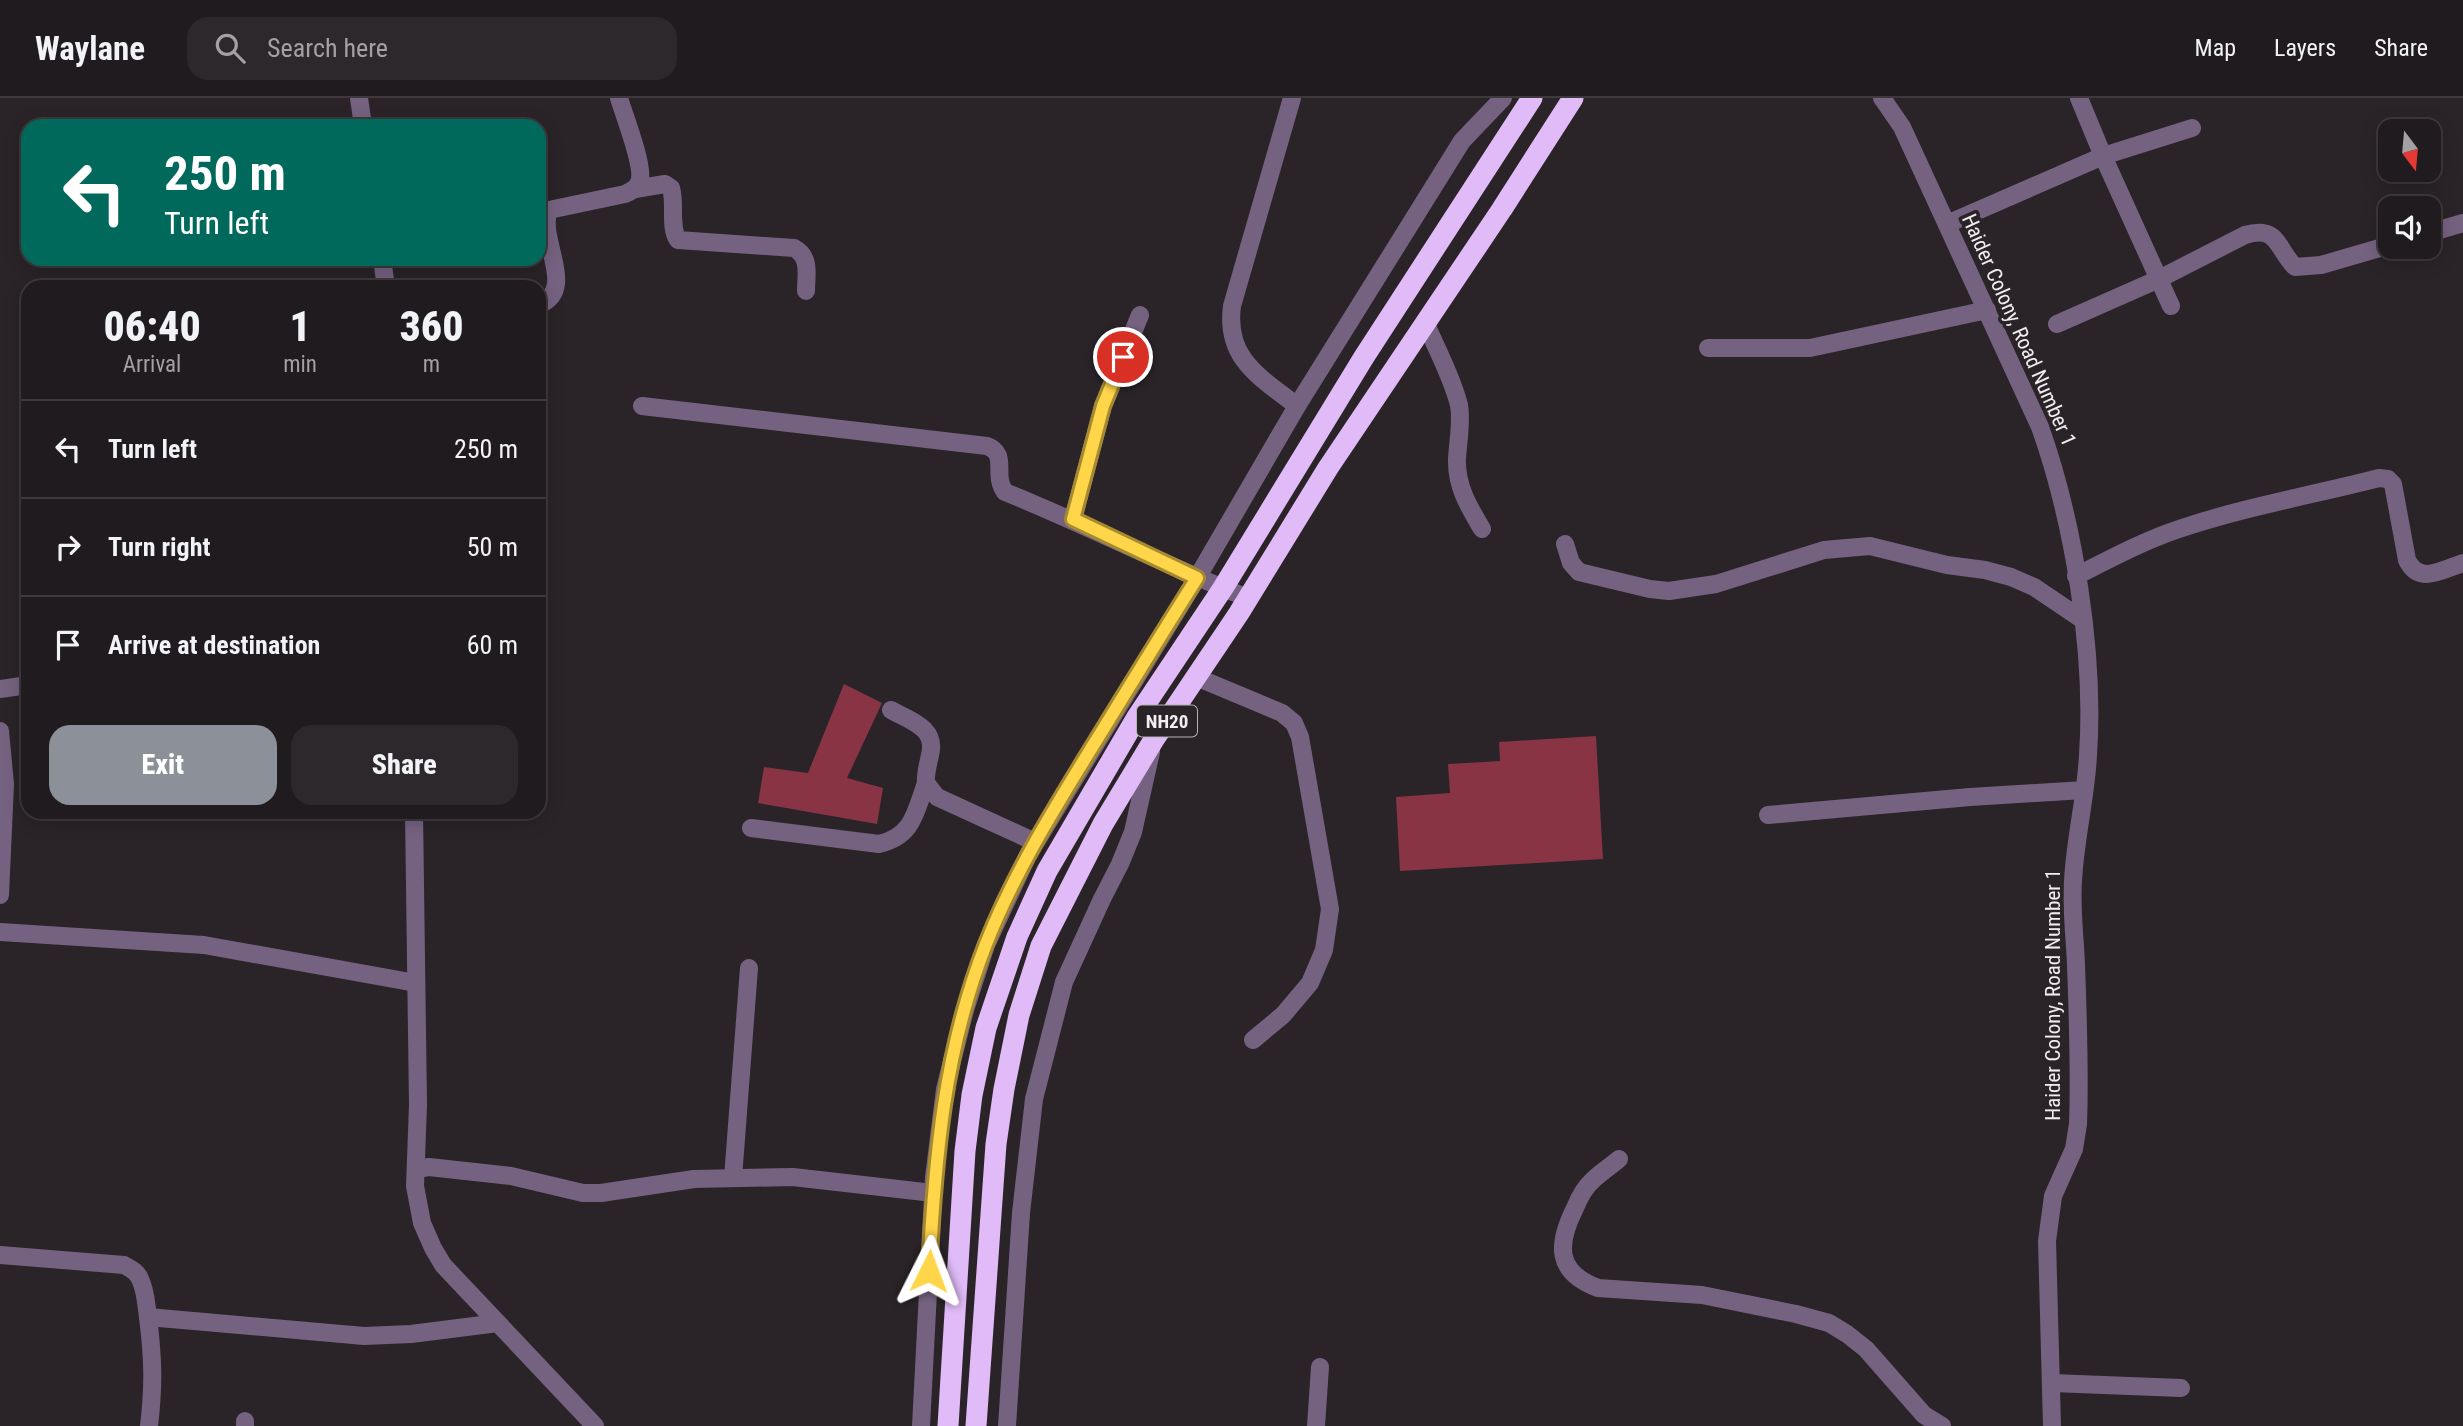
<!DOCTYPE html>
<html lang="en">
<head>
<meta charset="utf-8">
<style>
  :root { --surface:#201b1e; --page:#2d282b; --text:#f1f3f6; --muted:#a2a1a4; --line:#3d393c; --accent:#8c9099 }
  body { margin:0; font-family:"Roboto Condensed",sans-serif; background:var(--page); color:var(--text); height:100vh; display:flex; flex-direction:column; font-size:26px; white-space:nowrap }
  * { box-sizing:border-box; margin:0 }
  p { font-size:23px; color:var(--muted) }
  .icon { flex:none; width:38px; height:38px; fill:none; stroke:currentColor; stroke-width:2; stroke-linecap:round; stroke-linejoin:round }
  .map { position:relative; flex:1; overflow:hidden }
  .panel { position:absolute; left:21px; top:182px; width:525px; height:539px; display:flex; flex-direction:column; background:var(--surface); border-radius:21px; box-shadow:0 4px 18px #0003,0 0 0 2px var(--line) }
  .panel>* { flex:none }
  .hud { position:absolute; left:21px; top:21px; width:525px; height:147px; border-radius:21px; box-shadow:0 4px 18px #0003,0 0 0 2px var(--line); background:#00695c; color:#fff; overflow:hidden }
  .needle { width:46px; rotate:164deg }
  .tools { position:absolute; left:2378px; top:21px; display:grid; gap:14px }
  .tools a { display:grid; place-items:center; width:63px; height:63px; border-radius:14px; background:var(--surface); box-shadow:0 4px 18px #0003,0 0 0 2px var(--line); font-size:35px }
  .pin { position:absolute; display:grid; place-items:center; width:60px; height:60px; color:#fff; margin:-30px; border:4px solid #fff; border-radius:50%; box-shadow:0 2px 7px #0007 }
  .me { position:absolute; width:77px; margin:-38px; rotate:3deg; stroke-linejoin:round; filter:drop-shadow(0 0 5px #0008) }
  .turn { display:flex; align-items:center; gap:24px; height:147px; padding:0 28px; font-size:32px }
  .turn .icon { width:91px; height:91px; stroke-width:2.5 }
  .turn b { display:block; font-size:49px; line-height:60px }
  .eta { display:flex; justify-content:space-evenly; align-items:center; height:119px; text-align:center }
  .eta b { font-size:42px; font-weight:800; line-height:49px }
  .action { display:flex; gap:14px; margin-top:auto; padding:14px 28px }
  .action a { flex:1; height:80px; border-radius:21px; background:var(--accent); color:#fff; font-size:28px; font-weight:800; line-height:80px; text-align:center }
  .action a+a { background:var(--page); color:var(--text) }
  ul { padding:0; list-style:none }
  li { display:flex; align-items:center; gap:21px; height:98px; padding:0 28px; border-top:2px solid var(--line) }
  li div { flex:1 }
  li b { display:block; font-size:26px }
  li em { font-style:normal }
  header { display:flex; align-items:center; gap:42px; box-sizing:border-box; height:98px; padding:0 35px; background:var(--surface); border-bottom:2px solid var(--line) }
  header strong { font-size:33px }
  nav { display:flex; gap:38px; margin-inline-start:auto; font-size:24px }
  .search { width:490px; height:63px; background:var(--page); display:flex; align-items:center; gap:18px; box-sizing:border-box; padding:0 24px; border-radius:21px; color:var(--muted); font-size:26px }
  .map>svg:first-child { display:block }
</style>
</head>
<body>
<header>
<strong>Waylane</strong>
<div class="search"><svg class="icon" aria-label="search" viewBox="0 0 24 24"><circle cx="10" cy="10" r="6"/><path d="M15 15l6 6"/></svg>Search here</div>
<nav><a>Map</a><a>Layers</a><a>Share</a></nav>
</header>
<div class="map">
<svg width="2463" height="1328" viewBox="0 0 2463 1328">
  <rect width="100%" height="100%" fill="#2a2428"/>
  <g fill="#883444">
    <polygon points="844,586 882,605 847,680 883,690 877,726 758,705 764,669 808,675"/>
    <polygon points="1596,638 1603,761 1400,773 1396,699 1450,695 1448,666 1500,663 1499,644"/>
  </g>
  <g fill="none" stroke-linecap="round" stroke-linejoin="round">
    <g stroke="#756281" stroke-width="18">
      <polyline points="359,0 363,28"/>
      <path d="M1292 0 1232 208C1225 261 1260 279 1297 308"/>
      <path d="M1882 0 1902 29 2040 329C2074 425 2095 555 2088 657 2086 699 2075 741 2073 783 2071 811 2075 839 2076 867 2078 920 2080 973 2078 1026L2074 1051 2053 1098 2047 1143 2052 1328"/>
      <polyline points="2079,0 2103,58 2171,208"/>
      <path d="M635 91 665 86 671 90C676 106 669 129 678 142L794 150C811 159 806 176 806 193"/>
      <polyline points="1947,126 2103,58 2192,30"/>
      <polyline points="2429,135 2463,125"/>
      <polyline points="382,161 386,189"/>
      <path d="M539 207C578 191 537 141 549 112L625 96C633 92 638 90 640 81 643 65 624 17 619 0"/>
      <path d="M1426 226C1437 252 1452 279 1459 307 1462 324 1458 343 1457 361 1456 388 1469 409 1482 431"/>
      <path d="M2057 226 2159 181 2245 137C2279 127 2276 150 2295 169L2321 167 2390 147"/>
      <polyline points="1708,250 1810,250 1987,212"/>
      <path d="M642 308 987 348C1009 356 992 377 1005 394 1087 427 1166 468 1248 500"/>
      <polyline points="1073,421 1103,308 1140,217"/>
      <polyline points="1565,446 1571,465 1579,474 1650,491 1669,493 1716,486 1824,452 1870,448 1947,467 1985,472 2011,479 2034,489 2083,522"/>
      <path d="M2076 478C2110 461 2143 443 2179 431 2244 409 2313 397 2379 380L2388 381 2393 386 2407 462C2419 487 2442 472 2463 465"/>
      <polyline points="1196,579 1282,615 1294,625 1300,639 1330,811 1324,852 1310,885 1283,917 1253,942"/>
      <polyline points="0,591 28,587"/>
      <path d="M891 612C911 623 937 630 930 657 928 667 925 676 926 685L937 699 1035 744"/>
      <polyline points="0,633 5,686 0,797"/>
      <polyline points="414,714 418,1007 415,1088 422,1125 433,1150 443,1167 595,1328"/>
      <polyline points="1768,717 1970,699 2084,692"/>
      <path d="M751 730 879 746C913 738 915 715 926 685"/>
      <polyline points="0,834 204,847 416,885"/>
      <path d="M1619 1061C1611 1068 1601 1074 1593 1082 1585 1089 1579 1100 1575 1110 1557 1146 1555 1174 1598 1190L1702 1197 1796 1216 1829 1225 1847 1236 1866 1251 1924 1317 1942 1328"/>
      <polyline points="416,1071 429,1069 511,1078 583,1095 601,1095 694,1081 793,1079 933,1095"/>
      <polyline points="733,1080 749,870"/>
      <path d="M0 1157 124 1167C131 1171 137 1173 140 1181 146 1193 146 1206 148 1219 153 1260 154 1286 149 1328"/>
      <polyline points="148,1219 364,1238 411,1236 498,1225"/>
      <polyline points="2052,1285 2181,1290"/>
      <polyline points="245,1328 245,1323"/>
      <polyline points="921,1328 934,1079 945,991 965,912 986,847 1028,757 1197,480 1297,308 1462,43 1503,0"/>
      <polyline points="1007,1328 1021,1115 1034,1001 1064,884 1102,801 1120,766 1133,734 1151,654"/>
      <polyline points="1316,1328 1320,1269"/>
    </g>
    <g stroke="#e0bbf8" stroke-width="21">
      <polyline points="948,1328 965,1053 972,997 986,930 1017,839 1047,773 1137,619 1223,490 1364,259 1532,0"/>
      <polyline points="976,1328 996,1046 1004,991 1019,917 1041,848 1103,726 1153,643 1239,515 1328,370 1502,111 1573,0"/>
    </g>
  </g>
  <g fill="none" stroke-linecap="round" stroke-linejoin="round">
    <g stroke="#a68a30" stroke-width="18">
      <path id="route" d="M929 1173C935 1060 944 953 986 846 1014 775 1054 711 1094 646 1128 591 1162 535 1197 480L1073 421 1103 308 1123 259"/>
    </g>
    <use href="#route" stroke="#ffd54a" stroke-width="12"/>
  </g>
  <g text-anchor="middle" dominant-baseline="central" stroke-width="7" stroke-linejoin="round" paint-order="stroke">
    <rect fill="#2a2428" stroke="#b5b1b4" stroke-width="2" x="1137" y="607.5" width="60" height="31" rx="5"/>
    <g font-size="19" font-weight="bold" fill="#f1edf0">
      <text x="1167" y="623">NH20</text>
    </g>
    <g font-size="21" fill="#f1edf0" stroke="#2a2428">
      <text transform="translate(2019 232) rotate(66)">Haider Colony, Road Number 1</text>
      <text transform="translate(2053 897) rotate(-90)">Haider Colony, Road Number 1</text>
    </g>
  </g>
</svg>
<div class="tools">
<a><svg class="needle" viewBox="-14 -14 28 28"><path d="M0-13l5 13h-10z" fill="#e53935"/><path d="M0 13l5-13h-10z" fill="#a2a1a4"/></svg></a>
<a><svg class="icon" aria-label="sound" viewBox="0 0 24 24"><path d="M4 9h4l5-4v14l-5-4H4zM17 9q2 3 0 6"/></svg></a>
</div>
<div class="pin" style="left:1123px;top:259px;background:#d93025"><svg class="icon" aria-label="arrive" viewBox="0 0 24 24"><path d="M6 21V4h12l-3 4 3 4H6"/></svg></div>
<svg class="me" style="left:929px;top:1173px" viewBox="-20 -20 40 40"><path d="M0-17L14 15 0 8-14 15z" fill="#ffd54a" stroke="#fff" stroke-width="4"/></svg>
<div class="hud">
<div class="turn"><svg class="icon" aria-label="left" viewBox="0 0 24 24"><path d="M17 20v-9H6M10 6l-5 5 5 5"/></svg><div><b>250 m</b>Turn left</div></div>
</div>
<section class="panel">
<div class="eta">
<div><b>06:40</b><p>Arrival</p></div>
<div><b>1</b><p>min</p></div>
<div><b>360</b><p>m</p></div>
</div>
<ul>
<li><svg class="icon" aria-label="left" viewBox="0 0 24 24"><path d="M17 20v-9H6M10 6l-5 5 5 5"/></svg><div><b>Turn left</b></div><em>250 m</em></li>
<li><svg class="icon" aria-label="right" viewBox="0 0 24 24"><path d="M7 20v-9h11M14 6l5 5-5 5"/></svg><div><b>Turn right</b></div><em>50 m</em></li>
<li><svg class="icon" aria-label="arrive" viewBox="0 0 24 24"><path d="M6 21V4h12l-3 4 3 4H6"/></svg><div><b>Arrive at destination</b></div><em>60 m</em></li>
</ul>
<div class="action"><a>Exit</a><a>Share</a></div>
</section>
</div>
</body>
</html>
